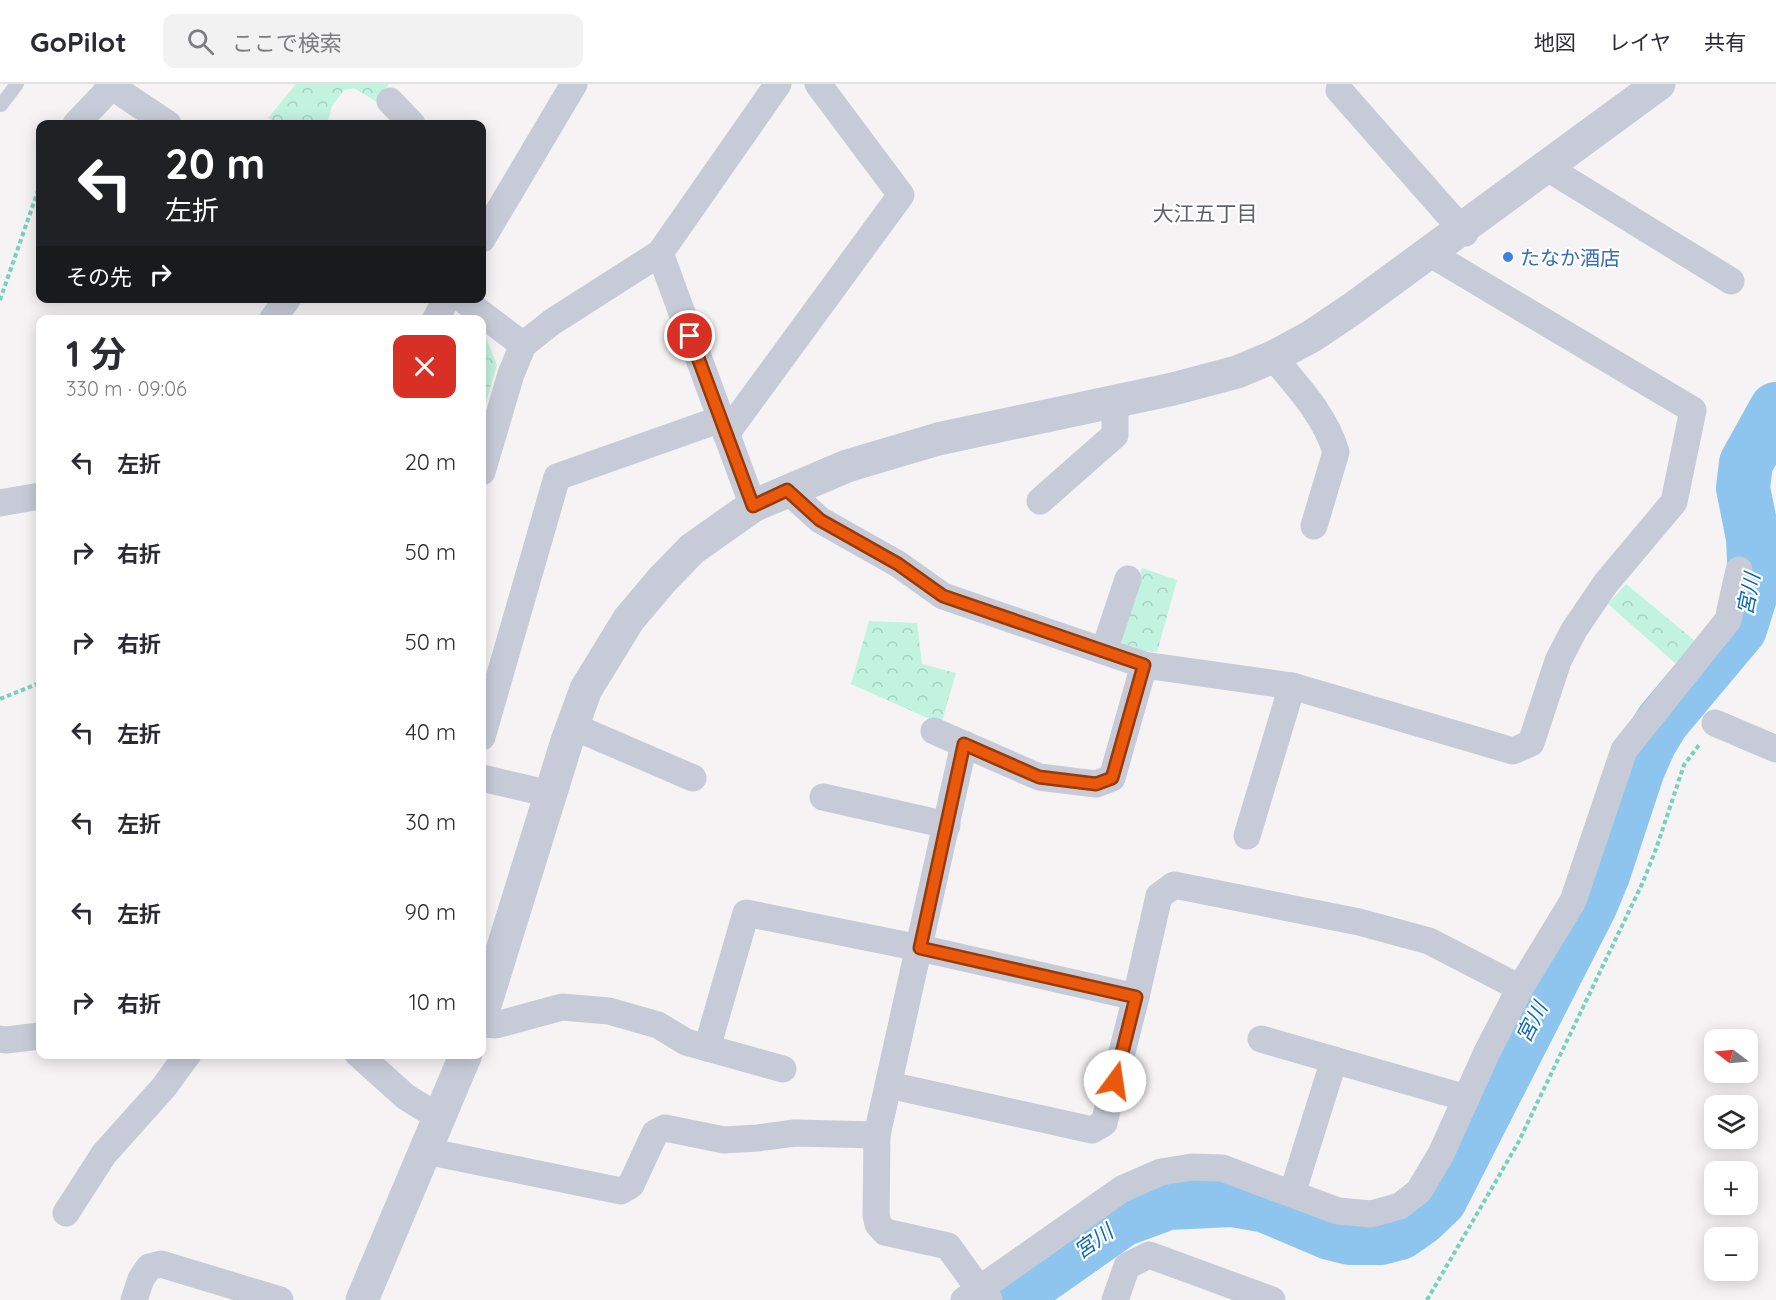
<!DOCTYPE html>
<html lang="ja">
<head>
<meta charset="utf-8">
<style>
  :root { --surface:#fff; --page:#f2f2f3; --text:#2b2b33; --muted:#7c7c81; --line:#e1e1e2 }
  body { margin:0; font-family:Quicksand,"Noto Sans JP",sans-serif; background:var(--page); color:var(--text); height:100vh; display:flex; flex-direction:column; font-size:22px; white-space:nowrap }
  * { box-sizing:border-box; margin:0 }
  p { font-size:20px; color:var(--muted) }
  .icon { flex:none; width:33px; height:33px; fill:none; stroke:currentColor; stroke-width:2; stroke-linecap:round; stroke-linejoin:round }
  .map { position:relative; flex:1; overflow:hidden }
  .details { position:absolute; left:36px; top:231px; width:450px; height:744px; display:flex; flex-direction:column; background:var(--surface); border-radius:12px; box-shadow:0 3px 15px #0003 }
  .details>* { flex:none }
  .banner { position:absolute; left:36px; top:36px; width:450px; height:183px; border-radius:12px; box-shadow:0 3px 15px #0003; background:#202124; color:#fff; overflow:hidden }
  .needle { width:39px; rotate:286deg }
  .tools { position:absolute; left:1704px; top:945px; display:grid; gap:12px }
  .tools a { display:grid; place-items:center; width:54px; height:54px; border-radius:12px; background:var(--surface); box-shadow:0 3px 15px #0003; font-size:30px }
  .pin { position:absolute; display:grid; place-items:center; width:51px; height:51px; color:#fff; margin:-26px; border:3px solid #fff; border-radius:50%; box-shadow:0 2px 6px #0007 }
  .me { position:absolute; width:66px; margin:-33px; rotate:14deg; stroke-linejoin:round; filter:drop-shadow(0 0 4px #0008) }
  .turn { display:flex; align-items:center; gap:21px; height:126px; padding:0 30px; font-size:27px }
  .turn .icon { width:78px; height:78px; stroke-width:2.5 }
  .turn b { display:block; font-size:42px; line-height:51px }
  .then { display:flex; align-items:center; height:57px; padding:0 30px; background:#0003; gap:12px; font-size:22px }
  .round { display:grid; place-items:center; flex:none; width:63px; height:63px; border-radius:12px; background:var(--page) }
  .overview { display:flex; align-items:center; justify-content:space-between; height:102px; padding:0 30px }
  h1 { font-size:36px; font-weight:700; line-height:45px }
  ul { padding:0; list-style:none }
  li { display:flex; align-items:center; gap:18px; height:90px; padding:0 30px }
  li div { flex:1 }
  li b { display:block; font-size:22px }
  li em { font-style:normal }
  header { display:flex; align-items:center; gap:36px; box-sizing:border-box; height:84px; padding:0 30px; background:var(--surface); border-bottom:2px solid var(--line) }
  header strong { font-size:28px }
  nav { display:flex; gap:33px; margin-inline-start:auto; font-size:21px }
  .search { width:420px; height:54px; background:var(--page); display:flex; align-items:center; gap:15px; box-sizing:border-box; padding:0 21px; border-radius:12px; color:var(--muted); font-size:22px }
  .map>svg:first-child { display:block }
</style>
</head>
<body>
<header>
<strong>GoPilot</strong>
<div class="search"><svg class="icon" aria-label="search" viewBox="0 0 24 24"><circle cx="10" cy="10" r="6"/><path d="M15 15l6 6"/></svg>ここで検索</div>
<nav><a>地図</a><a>レイヤ</a><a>共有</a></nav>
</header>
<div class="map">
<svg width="1776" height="1216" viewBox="0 0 1776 1216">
  <defs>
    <pattern id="park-crowns" width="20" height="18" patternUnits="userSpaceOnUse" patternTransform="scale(1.5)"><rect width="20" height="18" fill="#c2f2e0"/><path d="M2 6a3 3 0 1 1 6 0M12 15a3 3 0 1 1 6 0" fill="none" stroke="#a8d1c3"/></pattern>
  </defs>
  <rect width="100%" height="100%" fill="#f5f3f3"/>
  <g fill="url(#park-crowns)">
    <polygon points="296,0 389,0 377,18 354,4 344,6 332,22 327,40 278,40 268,34"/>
    <polygon points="482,248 484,249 497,281 482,332"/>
    <polygon points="1142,484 1177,496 1157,568 1143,567 1118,557"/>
    <polygon points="1626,500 1700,561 1675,579 1608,520"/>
    <polygon points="869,537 917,539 922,580 956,589 941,640 851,600"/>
  </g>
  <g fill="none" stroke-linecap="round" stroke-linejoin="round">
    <polyline stroke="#8ec5ef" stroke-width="54" points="1008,1216 1122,1136 1168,1119 1232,1116 1266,1122 1330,1149 1350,1154 1381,1154 1400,1149 1420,1135 1440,1116 1591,820 1603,791 1638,685 1650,658 1662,638 1740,545 1755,497 1753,454 1743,404 1746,379 1776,325"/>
    <g stroke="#78d1ba" stroke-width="4" stroke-dasharray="4.5 3" stroke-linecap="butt">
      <polyline points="0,216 40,101"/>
      <polyline points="0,615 37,600 40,601"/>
      <polyline points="1427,1216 1518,1059 1643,798 1656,765 1684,681 1699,661"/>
    </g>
    <polyline stroke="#c7cbd7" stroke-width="14" points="1,21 17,0"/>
    <g stroke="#c7cbd7" stroke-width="27">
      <polyline points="108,0 168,40"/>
      <polyline points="1339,6 1465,149"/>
      <polyline points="390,17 412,40"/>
      <polyline points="76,40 114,0"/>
      <polyline points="1546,83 1731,197"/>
      <polyline points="482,155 574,0"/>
      <polyline points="660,169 753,422"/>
      <polyline points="461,214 523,261"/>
      <polyline points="272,236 288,214"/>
      <polyline points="435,236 447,214"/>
      <path d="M1273 273C1297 302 1325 331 1336 368L1314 442"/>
      <polyline points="726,350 901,111 818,0"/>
      <polyline points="482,388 511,290 523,261 552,238 660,169 778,0"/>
      <polyline points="787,406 820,436 898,480 943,512 1144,581 1292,602 1513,667 1531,659 1558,577 1574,546 1606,499 1674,418 1693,326 1429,169"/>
      <polyline points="1040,417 1115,351 1115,317"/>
      <polyline points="0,419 40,412"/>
      <polyline points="1104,567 1128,495"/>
      <polyline points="1715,639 1776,665"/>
      <polyline points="572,642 693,694"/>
      <polyline points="934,647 1039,693 1096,700 1112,694 1144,581"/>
      <polyline points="482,653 557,393 721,335"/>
      <polyline points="482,694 550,710"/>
      <polyline points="823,713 947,741"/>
      <polyline points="1247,752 1292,602"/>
      <polyline points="1136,913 1159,812 1174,801 1359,838 1429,857 1520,904"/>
      <polyline points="482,940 496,941 562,923 609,927 658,941 686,958 783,985"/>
      <polyline points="0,955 6,956 40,952"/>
      <polyline points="1261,955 1466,1014"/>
      <polyline points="707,964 746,829 920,864 1136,913 1104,1039 1092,1046 889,1001"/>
      <polyline points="358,970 406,1013 440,1034"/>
      <polyline points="877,1051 876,1131 878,1140 885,1148 948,1162 979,1205 989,1216"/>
      <polyline points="426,1067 621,1107 631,1101 655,1049 665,1044 724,1056 758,1054 795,1049 877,1051 964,660"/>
      <polyline points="1292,1110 1334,976"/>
      <polyline points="66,1129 104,1070 164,1003 188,970"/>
      <polyline points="134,1216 141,1195 149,1183 161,1180 280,1216"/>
      <polyline points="964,1216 1122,1105 1161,1088 1192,1083 1222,1084 1338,1127 1371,1130 1400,1122 1419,1107 1441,1070 1487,968 1520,904 1573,817 1624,666 1728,536 1739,486"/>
      <polyline points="1115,1216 1127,1182 1149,1171 1272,1216"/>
    </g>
    <g stroke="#c7cbd7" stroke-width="33">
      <polyline points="482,931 567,657 586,605 629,535 662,496 692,465 753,422 847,382 938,355 1173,305 1237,288 1273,273 1312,252 1352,225 1659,0"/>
      <polyline points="362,1216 466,970"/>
    </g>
  </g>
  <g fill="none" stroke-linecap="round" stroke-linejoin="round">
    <g stroke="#983908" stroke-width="15">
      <polyline id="route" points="690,252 753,422 787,406 820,436 898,480 943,512 1144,581 1112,694 1096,700 1039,693 964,660 920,864 1136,913 1115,997"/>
    </g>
    <use href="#route" stroke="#ea580c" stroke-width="10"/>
  </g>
  <circle fill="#3f7fe0" stroke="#fff" stroke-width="2" cx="1508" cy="173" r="6"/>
  <g text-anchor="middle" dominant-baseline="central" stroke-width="4.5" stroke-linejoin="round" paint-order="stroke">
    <g font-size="20" fill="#366cbe" stroke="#fff" text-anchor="start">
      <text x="1520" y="173">たなか酒店</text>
    </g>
    <g font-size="21" fill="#5f6168" stroke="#fff">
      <text x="1205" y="129">大江五丁目</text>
    </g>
    <g font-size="21" font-style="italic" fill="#0869b5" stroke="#fff">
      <text transform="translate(1748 510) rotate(-79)">宮川</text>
      <text transform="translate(1531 938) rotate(-63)">宮川</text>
      <text transform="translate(1093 1157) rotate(-35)">宮川</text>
    </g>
  </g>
</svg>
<div class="tools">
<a><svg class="needle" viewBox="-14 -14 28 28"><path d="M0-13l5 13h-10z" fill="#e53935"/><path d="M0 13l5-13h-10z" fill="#7c7c81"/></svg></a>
<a><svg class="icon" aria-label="layers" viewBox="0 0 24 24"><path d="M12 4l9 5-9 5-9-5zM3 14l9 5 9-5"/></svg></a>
<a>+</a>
<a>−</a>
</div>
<div class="pin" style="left:690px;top:252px;background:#d93025"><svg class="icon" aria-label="arrive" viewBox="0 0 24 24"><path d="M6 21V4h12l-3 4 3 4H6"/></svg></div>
<svg class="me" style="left:1115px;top:997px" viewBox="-20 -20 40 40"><circle r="19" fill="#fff"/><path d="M0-13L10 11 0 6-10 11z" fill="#ea580c"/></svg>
<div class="banner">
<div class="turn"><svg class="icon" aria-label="left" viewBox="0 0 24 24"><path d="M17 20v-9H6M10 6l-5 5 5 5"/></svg><div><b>20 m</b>左折</div></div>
<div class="then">その先<svg class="icon" aria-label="right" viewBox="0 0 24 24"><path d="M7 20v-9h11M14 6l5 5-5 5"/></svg></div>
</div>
<section class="details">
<div class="overview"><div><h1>1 分</h1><p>330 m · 09:06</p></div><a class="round" style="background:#d93025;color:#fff"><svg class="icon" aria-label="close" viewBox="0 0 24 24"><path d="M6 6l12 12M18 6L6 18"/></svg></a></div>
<ul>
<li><svg class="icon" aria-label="left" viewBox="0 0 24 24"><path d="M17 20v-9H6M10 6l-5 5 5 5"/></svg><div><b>左折</b></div><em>20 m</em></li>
<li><svg class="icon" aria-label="right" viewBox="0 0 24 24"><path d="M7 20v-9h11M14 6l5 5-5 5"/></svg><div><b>右折</b></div><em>50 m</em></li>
<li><svg class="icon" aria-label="right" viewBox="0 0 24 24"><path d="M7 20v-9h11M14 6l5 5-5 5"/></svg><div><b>右折</b></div><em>50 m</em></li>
<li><svg class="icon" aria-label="left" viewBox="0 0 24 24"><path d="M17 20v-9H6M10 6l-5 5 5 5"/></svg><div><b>左折</b></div><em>40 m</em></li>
<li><svg class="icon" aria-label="left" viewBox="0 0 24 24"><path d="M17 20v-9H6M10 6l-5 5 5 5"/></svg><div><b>左折</b></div><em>30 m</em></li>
<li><svg class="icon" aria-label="left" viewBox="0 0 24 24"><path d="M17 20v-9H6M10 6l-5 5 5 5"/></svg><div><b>左折</b></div><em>90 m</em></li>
<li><svg class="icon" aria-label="right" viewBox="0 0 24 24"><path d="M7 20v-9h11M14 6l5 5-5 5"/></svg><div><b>右折</b></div><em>10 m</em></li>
</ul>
</section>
</div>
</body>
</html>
